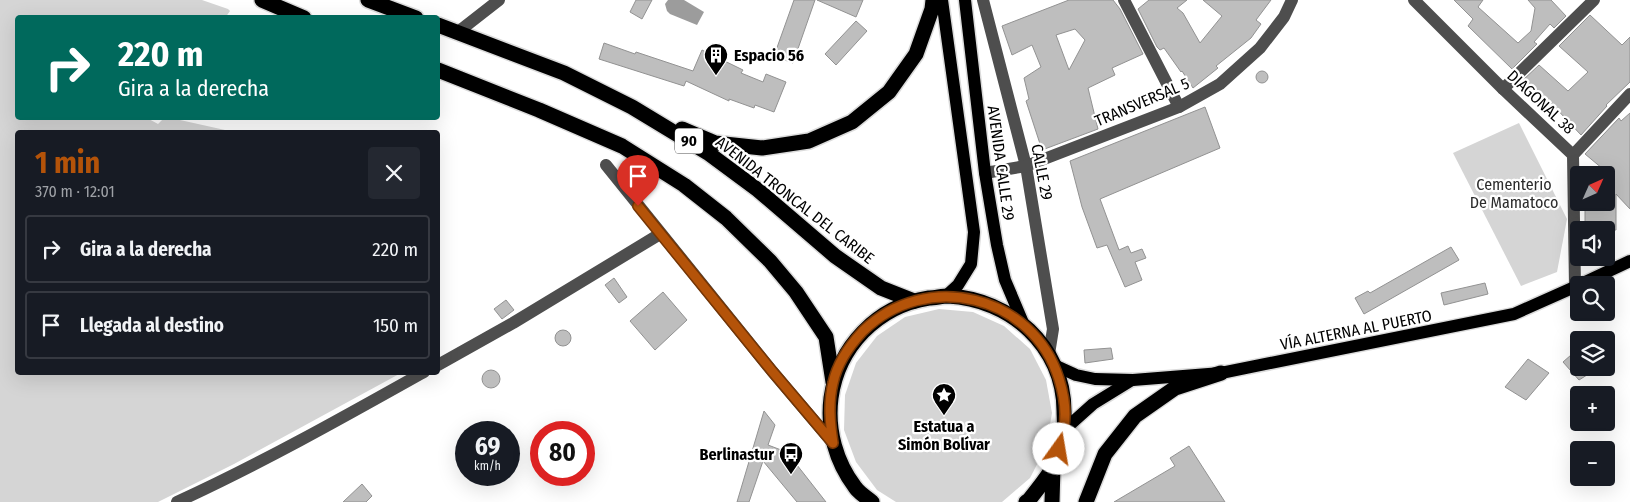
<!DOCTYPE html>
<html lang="es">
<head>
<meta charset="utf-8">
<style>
  :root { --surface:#171b24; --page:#242831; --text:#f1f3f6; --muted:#9ea1a6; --line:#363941; --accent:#b45309 }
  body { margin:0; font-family:"Fira Sans Condensed",sans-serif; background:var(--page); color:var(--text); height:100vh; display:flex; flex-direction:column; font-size:19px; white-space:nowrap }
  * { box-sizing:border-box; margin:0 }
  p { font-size:16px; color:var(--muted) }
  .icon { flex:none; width:28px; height:28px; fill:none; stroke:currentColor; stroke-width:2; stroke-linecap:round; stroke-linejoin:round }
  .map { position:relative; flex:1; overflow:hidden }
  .drawer { position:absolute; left:15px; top:130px; width:425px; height:245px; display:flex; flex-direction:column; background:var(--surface); border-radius:5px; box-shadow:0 5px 20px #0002 }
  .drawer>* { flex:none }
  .banner { position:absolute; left:15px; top:15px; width:425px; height:105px; border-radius:5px; box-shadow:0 5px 20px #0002; background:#00695c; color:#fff; overflow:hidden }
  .needle { width:32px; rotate:45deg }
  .controls { position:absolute; left:1570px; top:166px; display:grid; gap:10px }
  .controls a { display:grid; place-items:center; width:45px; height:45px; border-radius:5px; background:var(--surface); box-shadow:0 5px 20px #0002; font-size:25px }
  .speed { position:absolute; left:455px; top:421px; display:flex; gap:10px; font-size:25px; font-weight:700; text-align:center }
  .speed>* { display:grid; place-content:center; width:65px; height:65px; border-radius:50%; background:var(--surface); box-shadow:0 5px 20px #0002; line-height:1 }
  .speed small { font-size:12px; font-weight:400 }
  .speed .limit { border:8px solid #d22; background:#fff; color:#111 }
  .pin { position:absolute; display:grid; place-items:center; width:42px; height:42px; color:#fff; margin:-51px -21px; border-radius:50% 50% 50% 0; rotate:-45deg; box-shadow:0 0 5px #0007 }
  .pin .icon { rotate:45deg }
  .me { position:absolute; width:55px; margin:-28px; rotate:13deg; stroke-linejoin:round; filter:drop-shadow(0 0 4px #0008) }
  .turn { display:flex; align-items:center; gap:18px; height:105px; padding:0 20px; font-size:22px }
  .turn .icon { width:65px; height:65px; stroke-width:2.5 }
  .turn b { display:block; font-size:35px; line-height:42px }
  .round { display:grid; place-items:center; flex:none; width:52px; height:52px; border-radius:5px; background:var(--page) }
  .summary { display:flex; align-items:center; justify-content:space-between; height:85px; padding:0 20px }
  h1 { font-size:30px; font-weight:700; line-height:38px; color:var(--accent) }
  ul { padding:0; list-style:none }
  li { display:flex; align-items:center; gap:15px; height:68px; margin:0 10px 8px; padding:0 10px; border:2px solid var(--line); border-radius:5px }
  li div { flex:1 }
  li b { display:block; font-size:19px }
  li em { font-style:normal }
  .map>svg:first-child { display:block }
</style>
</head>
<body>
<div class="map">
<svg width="1630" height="502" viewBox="0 0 1630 502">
  <rect width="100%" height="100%" fill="#fff"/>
  <g fill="#d5d5d5">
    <polygon points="0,0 202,0 228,9 230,11 225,18 18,18 18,118 147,118 158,124 164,118 171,118 234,132 18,132 18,372 401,373 234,464 158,502 0,502"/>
    <polygon points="1519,123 1567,219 1557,272 1521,286 1453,153"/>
    <polygon points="939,309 973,312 1004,326 1030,349 1046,380 1052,413 1046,447 1030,478 1002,502 896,502 877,490 856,462 844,430 845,395 856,363 877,336 905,317"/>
  </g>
  <polygon fill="#9c9c9c" points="668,0 684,0 704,12 697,25 670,14 667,11 665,4"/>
  <g fill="#bebebe" stroke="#929292" fill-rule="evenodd">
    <polygon points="636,0 652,0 642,19 630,12"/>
    <polygon points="794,0 815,0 793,63 774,56"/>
    <polygon points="817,0 863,0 856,17"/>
    <path d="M1069 0H1113L1120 9 1143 54 1112 68 1115 75 1088 88 1098 129 1042 150 1026 101 1029 99 1024 78 1041 67 1032 45 1012 55 1002 26ZM1075 29 1085 40 1069 70 1056 35Z"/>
    <polygon points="1149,0 1187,0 1177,8 1183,13 1200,43 1222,16 1203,0 1271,0 1256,20 1261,24 1251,38 1216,66 1218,68 1193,88 1182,71 1181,72 1164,48 1160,50 1157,47 1138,9"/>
    <polygon points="1454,0 1483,0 1478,7 1518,43 1531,31 1535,8 1528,0 1551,0 1566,16 1554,28 1550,24 1534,42 1537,44 1512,69 1468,26 1473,19"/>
    <polygon points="1590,15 1622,45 1630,37 1630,82 1606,105 1607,106 1581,135 1551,103 1550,105 1522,81 1539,65 1568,91 1588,72 1559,46"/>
    <polygon points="856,21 867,31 836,65 825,54"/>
    <polygon points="604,43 635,54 636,52 693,71 702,50 743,70 741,73 763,82 766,74 786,82 774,112 755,105 754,108 729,99 729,101 686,81 684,86 599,59"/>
    <circle cx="1262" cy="77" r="6"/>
    <polygon points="1205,107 1220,148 1100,199 1119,250 1128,246 1131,253 1142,249 1146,258 1135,262 1142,280 1125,287 1107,245 1097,248 1082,207 1070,161"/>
    <polygon points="1630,113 1630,209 1616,194 1616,230 1585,230 1585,202 1606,202 1606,174 1609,174 1585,154 1619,118 1621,121"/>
    <polygon points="1451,247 1459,260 1364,314 1355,298 1368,291 1370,293"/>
    <polygon points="614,278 627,297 619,303 605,285"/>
    <polygon points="1485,283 1488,294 1444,305 1441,293"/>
    <polygon points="663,292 687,320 655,350 630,321"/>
    <polygon points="506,300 514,310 502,319 494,309"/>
    <circle cx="563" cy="338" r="8"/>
    <polygon points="1111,348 1113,359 1085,363 1084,350"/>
    <polygon points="1579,348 1579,368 1598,368 1579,380 1563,362"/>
    <polygon points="1528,359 1549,373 1526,400 1505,387"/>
    <circle cx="491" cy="379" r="9"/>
    <polygon points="764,411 775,425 768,445 789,453 799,463 797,465 826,502 797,502 763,461 749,502 737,502"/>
    <polygon points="1189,446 1225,502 1114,502 1175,466 1170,458"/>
    <polygon points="362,484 372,496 366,502 343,502"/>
  </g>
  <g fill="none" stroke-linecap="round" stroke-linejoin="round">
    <g stroke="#dbdbdb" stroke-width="15">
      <g id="major">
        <polyline points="942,0 974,232 971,264 958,285 946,296"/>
        <polyline points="965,0 985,173 997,245 1005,280 1024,325"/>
        <polyline points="1579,285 1630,261"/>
        <polyline points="1054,365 1076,375 1095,379 1133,380 1221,373 1514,314 1579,285"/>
        <polyline points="1064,430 1093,404 1132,380"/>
      </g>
    </g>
    <g stroke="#dbdbdb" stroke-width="18">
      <g id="highway">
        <polyline points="262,0 304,18"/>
        <polyline points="368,0 416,18"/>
        <polyline points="438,25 564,73 632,107 708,153 758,190 835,256 881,288 914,301"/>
        <polyline points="438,70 539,110 622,146 684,185 726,218 770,261 796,292 826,337 833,382"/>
        <polyline points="682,129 715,143 762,148 809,141 852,122 889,92 916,54 932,9 933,0"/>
        <path d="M872 502C866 497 859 493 855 487 836 462 827 430 831 398 838 347 877 306 929 298 935 298 942 296 948 296 1010 299 1064 346 1064 411 1064 417 1065 424 1064 430 1063 439 1057 461 1052 469 1045 480 1037 490 1029 500L1026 502"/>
        <polyline points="1052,502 1053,468"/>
        <polyline points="1086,502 1105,454 1135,416 1175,388 1221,373"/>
      </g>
    </g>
    <g stroke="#4e4e4e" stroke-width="12">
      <polyline points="983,0 1026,166 1053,329 1049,354"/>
      <polyline points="1124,0 1179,107"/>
      <polyline points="1414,0 1503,89 1573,155 1575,287"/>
      <polyline points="458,32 499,0"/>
      <polyline points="1503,89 1594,0"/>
      <polyline points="1573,155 1630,94"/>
      <polyline points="606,165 772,371 833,443"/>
      <polyline points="985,173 1026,166 1179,107 1220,84 1260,48 1284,17 1292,0"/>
      <polyline points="438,365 513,323 660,234"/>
      <path d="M177 502C262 463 342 418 424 372"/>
    </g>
    <use href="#major" stroke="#000" stroke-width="12"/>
    <use href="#highway" stroke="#000" stroke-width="15"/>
  </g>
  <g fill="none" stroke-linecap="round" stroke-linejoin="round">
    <g stroke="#753606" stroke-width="12">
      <path id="route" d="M638 206 772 371 833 443C830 423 828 403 833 383 837 364 850 345 863 331 926 269 1033 295 1059 379 1067 405 1067 423 1059 449"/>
    </g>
    <use href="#route" stroke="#b45309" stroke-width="9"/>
  </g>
  <defs>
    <g id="building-pin" transform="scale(1.25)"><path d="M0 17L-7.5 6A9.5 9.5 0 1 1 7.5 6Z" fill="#000" stroke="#fff"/><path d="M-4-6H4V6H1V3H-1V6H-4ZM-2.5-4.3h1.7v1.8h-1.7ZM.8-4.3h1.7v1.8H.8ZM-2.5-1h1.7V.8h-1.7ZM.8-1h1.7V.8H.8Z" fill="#fff"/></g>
    <g id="sight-pin" transform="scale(1.25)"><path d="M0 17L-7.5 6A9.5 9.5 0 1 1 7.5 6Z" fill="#000" stroke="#fff"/><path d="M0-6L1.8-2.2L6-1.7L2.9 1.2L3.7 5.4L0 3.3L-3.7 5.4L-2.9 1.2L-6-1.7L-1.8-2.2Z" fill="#fff"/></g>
    <g id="bus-pin" transform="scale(1.25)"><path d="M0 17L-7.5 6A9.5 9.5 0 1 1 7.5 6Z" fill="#000" stroke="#fff"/><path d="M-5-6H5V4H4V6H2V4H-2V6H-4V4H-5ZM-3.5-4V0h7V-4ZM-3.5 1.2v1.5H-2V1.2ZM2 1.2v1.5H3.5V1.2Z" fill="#fff"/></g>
  </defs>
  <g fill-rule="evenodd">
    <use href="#building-pin" x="716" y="55"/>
    <use href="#sight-pin" x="944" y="395"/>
    <use href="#bus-pin" x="791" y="454"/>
  </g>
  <g text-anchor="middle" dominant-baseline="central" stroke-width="4.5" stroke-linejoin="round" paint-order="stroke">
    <rect fill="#fff" stroke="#4c4c4c" stroke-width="1" x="675" y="128.5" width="28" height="25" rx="4"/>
    <g font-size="15" font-weight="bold" fill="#000">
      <text x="689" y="141">90</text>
    </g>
    <g font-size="16" font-weight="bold" fill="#000" stroke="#fff" text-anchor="start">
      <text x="734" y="55">Espacio 56</text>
      <text x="944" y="426" text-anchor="middle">Estatua a<tspan x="944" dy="18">Simón Bolívar</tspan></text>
      <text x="774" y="454" text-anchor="end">Berlinastur</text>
    </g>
    <g font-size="16" fill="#000" stroke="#fff">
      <text transform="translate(1142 102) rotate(-23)">TRANSVERSAL 5</text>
      <text transform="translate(1541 102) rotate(43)">DIAGONAL 38</text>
      <text transform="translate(1001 163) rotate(82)">AVENIDA CALLE 29</text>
      <text transform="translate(1042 172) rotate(79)">CALLE 29</text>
      <text transform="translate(795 200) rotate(38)">AVENIDA TRONCAL DEL CARIBE</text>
      <text transform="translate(1356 330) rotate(-11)">VÍA ALTERNA AL PUERTO</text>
    </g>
    <g font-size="16" fill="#2c2c2c" stroke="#fff">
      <text x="1514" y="184">Cementerio<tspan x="1514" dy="18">De Mamatoco</tspan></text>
    </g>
  </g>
</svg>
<div class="controls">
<a><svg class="needle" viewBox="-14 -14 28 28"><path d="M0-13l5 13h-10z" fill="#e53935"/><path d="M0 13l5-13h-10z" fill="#9ea1a6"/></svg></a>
<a><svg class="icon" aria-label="sound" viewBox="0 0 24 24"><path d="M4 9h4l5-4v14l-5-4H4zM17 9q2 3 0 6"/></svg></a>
<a><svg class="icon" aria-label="search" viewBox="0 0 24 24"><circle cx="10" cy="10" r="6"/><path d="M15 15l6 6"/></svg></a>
<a><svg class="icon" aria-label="layers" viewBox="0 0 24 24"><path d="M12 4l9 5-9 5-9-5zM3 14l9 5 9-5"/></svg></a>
<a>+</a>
<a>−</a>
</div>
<div class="speed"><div>69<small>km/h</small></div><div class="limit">80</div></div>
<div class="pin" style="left:638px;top:206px;background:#d93025"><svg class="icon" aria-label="arrive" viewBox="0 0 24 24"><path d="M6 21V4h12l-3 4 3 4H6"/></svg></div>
<svg class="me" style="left:1059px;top:449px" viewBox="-20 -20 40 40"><circle r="19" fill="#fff"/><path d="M0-13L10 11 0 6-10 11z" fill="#b45309"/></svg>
<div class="banner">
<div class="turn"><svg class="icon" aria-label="right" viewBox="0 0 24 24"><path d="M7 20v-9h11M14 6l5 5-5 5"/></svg><div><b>220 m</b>Gira a la derecha</div></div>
</div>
<section class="drawer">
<div class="summary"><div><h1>1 min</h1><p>370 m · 12:01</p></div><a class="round"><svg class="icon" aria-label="close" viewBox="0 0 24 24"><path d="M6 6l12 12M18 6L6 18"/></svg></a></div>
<ul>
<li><svg class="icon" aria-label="right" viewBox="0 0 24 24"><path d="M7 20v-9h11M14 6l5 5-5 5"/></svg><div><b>Gira a la derecha</b></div><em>220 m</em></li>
<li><svg class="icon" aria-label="arrive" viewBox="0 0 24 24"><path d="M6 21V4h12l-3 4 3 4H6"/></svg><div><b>Llegada al destino</b></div><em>150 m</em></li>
</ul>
</section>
</div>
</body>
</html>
